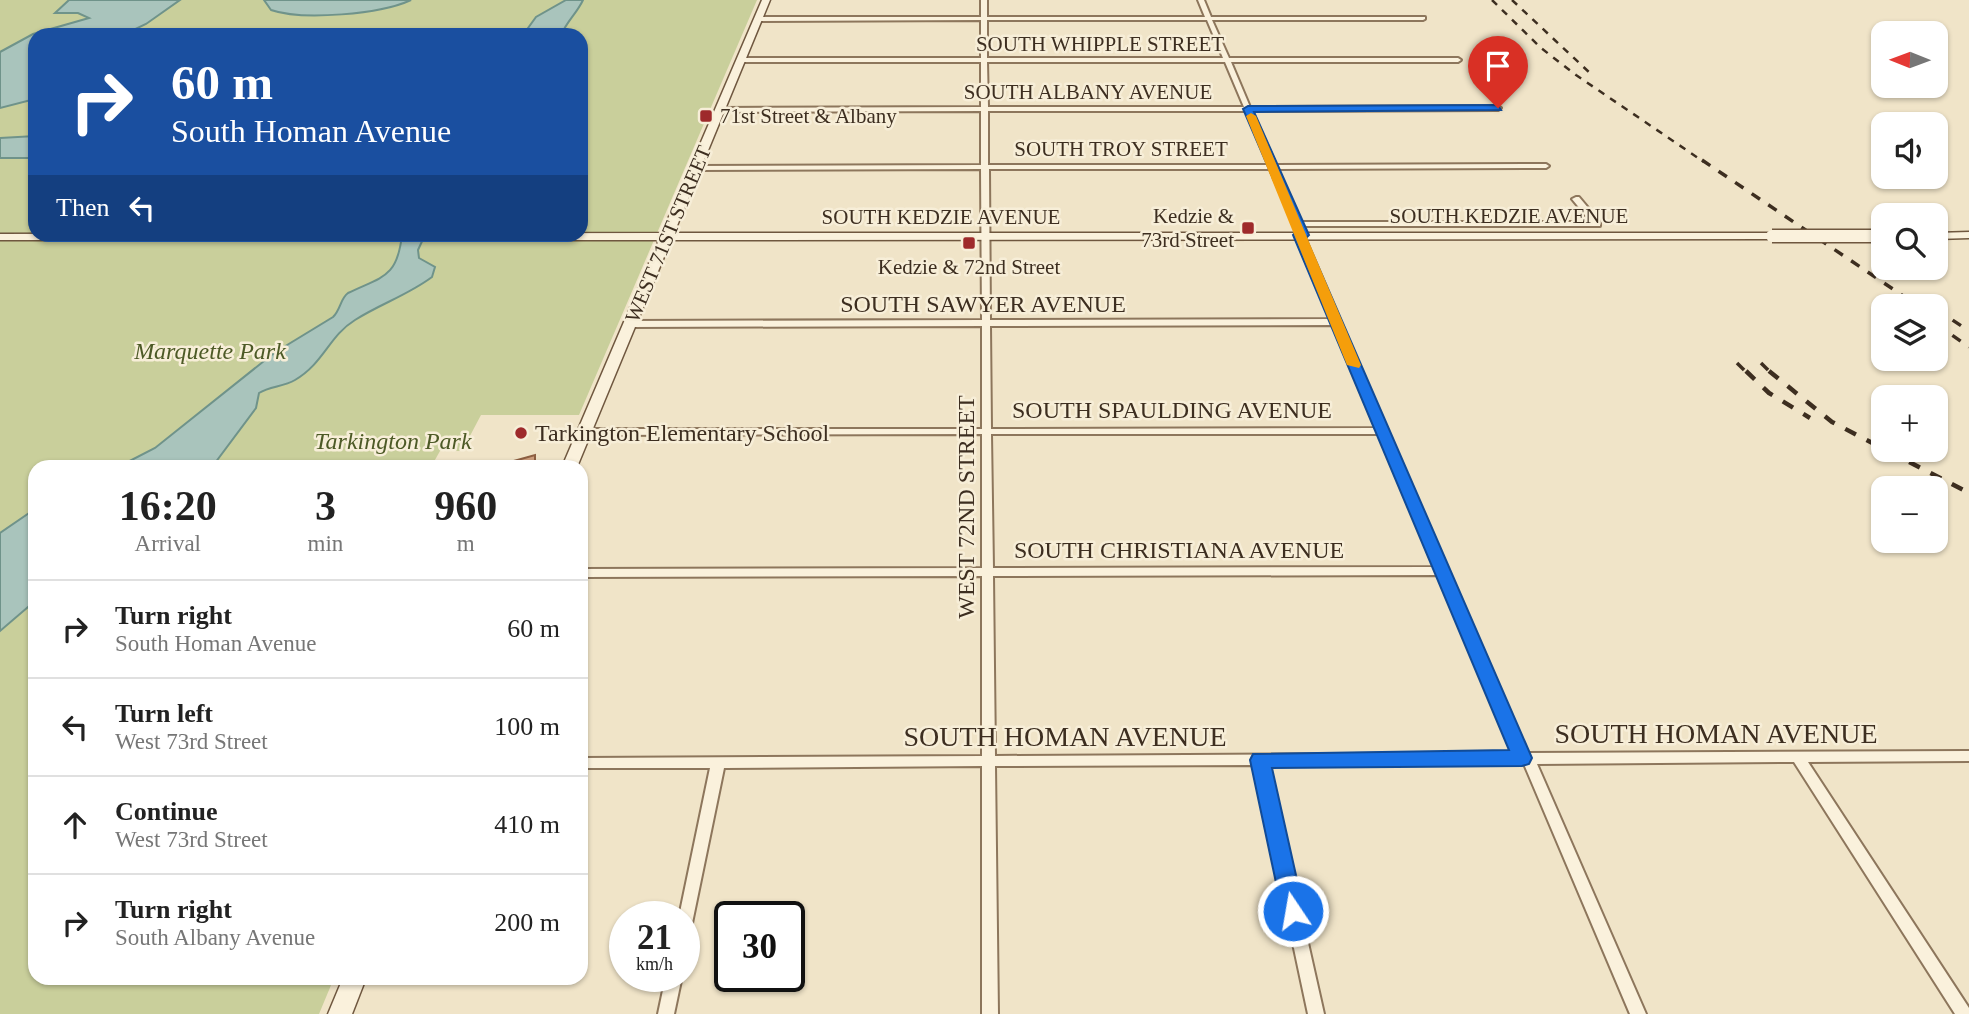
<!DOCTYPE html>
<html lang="en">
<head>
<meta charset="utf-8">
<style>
  :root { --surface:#fff; --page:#f2f2f2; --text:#222; --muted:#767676; --line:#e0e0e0 }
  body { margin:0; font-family:"Times New Roman",serif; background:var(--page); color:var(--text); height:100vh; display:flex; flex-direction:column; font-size:26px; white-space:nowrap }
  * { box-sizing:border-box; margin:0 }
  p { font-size:23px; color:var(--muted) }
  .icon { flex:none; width:38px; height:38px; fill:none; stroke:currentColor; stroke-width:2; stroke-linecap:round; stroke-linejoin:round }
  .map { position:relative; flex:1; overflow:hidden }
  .panel { position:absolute; left:28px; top:460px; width:560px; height:525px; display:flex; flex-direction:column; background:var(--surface); border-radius:21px; box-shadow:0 2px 5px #0004 }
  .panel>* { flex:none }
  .guide { position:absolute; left:28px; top:28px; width:560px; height:214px; border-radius:21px; box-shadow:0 2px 5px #0004; background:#1a4fa0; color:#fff; overflow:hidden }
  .needle { width:46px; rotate:271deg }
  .tools { position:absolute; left:1871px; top:21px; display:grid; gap:14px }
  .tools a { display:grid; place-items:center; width:77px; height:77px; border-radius:14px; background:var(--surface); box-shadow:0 2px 5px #0004; font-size:35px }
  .speed { position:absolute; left:609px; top:901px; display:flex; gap:14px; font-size:35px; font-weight:700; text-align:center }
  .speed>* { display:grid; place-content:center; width:91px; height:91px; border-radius:50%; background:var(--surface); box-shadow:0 2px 5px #0004; line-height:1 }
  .speed small { font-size:18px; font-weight:400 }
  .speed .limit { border:4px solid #111; border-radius:10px; background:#fff; color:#111 }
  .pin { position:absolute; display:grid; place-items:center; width:60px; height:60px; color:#fff; margin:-72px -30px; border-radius:50% 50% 50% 0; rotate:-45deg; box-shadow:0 0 7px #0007 }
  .pin .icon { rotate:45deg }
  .me { position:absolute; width:77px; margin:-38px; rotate:348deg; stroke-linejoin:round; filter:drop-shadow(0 0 5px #0008) }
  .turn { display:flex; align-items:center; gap:24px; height:147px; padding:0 28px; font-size:32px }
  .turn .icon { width:91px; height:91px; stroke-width:2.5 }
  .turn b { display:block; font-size:49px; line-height:60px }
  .then { display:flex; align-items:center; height:66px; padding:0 28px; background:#0003; gap:14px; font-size:26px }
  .eta { display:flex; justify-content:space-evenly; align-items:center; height:119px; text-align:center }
  .eta b { font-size:42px; font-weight:700; line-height:49px }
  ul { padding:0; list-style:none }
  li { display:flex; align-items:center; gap:21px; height:98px; padding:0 28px; border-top:2px solid var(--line) }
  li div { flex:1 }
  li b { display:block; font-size:26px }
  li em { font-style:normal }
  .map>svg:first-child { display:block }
</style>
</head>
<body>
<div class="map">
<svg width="1969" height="1014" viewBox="0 0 1969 1014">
  <rect width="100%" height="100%" fill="#f0e4c8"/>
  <path fill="#c9cf9b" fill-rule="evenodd" d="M0 0H757L579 415H481L462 451H440L431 467H35V978H334L319 1014H0ZM35 35H581V234H35Z"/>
  <g fill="#a9c4bc" stroke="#6f938a" stroke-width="2">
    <polygon points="69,0 180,0 146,24 123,35 35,35 35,99 0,108 0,52 33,34 89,18 78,13 55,13"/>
    <path d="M264 0H411C381 14 303 21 271 10Z"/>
    <path d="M566 0H583C577 13 567 21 561 35H523L536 17Z"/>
    <polygon points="35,136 35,158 0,158 0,138"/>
    <path d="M402 235H425L418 250 419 258 435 267 432 277C408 295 380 304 355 320 329 336 324 363 295 380 283 387 270 386 259 393L256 408 212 467H118L155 448 274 353 333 317C341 309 340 299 348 293 383 276 397 278 402 235Z"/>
    <polygon points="35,509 35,601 0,631 0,533"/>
  </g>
  <polygon fill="#cf9f7d" stroke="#8d5f41" stroke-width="2" points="535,455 535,467 504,467 503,464"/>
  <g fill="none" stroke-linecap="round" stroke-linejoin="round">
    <g stroke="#8d765c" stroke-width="4">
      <g id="street">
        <path d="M981 0H987V17H1205L1198 0H1204L1211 17H1425V19L1423 20H1212L1229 58H1458L1461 60 1458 62H1231L1250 107 1498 106 1501 108 1498 110 1252 111 1276 165 1546 164 1549 166 1546 168 1277 169 1301 222H1591L1572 199 1576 197H1579L1600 222V226H1303L1304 229 1300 231 1296 229 1270 169H989L990 320 1331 319 1295 235 1299 233H1302L1526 753 1969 751V761L1808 762 1969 1008V1014H1955L1794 762 1537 764 1646 1014H1630L1524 764 1268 765 1324 1014H1308L1255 765 995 766 998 1014H982V766L724 768 691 928 689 933 684 935V917H679L710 768H581V758L982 756V576L581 577V569L982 568V434L584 435 579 432 584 429H982V326L630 327 626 324 630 321 982 320 981 169 697 170 693 168 697 166 981 165V111L721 112 718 110 721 108 981 107V62H741L738 60 741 58H981V20L758 21 755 19 758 17H981ZM987 20H1207L1223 58H987ZM987 62H1225L1244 107H988ZM988 111H1246L1269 165H988ZM1333 325 1376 428 991 429 990 326ZM991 434H1379L1435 567 993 568ZM1438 575 1513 753 995 756 993 576Z"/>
        <polygon points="666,976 682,976 674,1014 658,1014"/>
      </g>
    </g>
    <g stroke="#6f573f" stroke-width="3">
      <g id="secondary">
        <polygon points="762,0 770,0 674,233 1772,233 1778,236 1772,239 671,240 577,467 562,467 659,240 0,240 0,234 662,233"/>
        <polygon points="1969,232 1969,238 1936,239 1936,233"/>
        <polygon points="343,978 366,978 352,1014 328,1014"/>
      </g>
    </g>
    <use href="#street" fill="#faf1dc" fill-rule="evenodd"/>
    <use href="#secondary" fill="#faf1dc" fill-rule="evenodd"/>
    <g stroke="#3d2e20" stroke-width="2.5" stroke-dasharray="7 7" stroke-linecap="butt">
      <polyline points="1492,0 1541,48 1576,75 1704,162"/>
      <polyline points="1512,0 1591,74"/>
    </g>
    <g stroke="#3d2e20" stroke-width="3.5" stroke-dasharray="10 10" stroke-linecap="butt">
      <polyline points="1702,160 1918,306"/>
      <polyline points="1936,309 1969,331"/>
      <polyline points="1936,324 1969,347"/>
      <polyline points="1737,363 1747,373"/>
      <polyline points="1761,363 1771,373"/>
    </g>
    <g stroke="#3d2e20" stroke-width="4.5" stroke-dasharray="12 12" stroke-linecap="butt">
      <polyline points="1746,371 1769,393 1810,418"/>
      <polyline points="1769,371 1832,422 1969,493"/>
    </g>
    <g stroke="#6f573f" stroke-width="15" stroke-linecap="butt">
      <polyline id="secondary-bridge" points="1772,236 1883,236"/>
    </g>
    <use href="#secondary-bridge" stroke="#faf1dc" stroke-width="12"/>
  </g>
  <polygon fill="#1a73e8" stroke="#114b97" stroke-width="2" points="1498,105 1501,110 1254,112 1309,235 1306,238 1532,758 1529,764 1522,766 1272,768 1304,911 1301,918 1293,921 1285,918 1282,911 1250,760 1253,754 1509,750 1293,235 1296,232 1243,109 1248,106"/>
  <polygon fill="#f59e0b" points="1251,113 1256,116 1361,365 1359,368 1347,365 1246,116"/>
  <g fill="#9e2a2b" stroke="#f7eed8" stroke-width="2.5">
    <rect x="699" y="109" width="14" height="14" rx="3.5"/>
    <rect x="1241" y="221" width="14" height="14" rx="3.5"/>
    <rect x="962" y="236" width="14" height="14" rx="3.5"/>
    <circle cx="521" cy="433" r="7"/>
  </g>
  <g text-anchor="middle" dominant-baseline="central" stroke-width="5" stroke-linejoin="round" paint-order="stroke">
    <g font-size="21" fill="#3d2e20" stroke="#f7eed8">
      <text x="1100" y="44">SOUTH WHIPPLE STREET</text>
      <text x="1088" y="92">SOUTH ALBANY AVENUE</text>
      <text x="1121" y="149">SOUTH TROY STREET</text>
      <text x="1509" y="216">SOUTH KEDZIE AVENUE</text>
      <text x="941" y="217">SOUTH KEDZIE AVENUE</text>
      <text transform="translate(668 234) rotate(-67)">WEST 71ST STREET</text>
    </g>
    <g font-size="21" fill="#3d2e20" stroke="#f7eed8" text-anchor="start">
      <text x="720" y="116">71st Street &amp; Albany</text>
      <text x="1234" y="216" text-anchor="end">Kedzie &amp;<tspan x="1234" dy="24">73rd Street</tspan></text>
      <text x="969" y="267" text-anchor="middle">Kedzie &amp; 72nd Street</text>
    </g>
    <g font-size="24" fill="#3d2e20" stroke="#f7eed8">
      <text x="983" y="304">SOUTH SAWYER AVENUE</text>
      <text x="1172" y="410">SOUTH SPAULDING AVENUE</text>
      <text transform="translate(966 507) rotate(-90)">WEST 72ND STREET</text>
      <text x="1179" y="550">SOUTH CHRISTIANA AVENUE</text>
    </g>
    <g font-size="24" font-style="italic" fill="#4d5a26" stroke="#f7eed8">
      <text x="210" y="351">Marquette Park</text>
      <text x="393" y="441">Tarkington Park</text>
    </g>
    <g font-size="24" fill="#3d2e20" stroke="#f7eed8" text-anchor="start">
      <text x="535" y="433">Tarkington Elementary School</text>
    </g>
    <g font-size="28" fill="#3d2e20" stroke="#f7eed8">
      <text x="1716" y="733">SOUTH HOMAN AVENUE</text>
      <text x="1065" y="736">SOUTH HOMAN AVENUE</text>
    </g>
  </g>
</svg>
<div class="tools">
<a><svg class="needle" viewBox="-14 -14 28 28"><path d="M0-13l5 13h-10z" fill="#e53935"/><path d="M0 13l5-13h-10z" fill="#767676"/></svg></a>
<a><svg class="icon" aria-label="sound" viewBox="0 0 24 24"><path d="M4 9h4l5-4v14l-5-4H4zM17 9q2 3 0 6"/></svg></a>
<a><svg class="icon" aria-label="search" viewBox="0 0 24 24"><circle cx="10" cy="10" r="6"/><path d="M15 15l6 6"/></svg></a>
<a><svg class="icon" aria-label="layers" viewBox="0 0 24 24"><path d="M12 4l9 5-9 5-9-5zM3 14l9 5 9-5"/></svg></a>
<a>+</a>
<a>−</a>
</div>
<div class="speed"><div>21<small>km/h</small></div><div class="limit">30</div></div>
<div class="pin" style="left:1498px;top:108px;background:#d93025"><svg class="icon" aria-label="arrive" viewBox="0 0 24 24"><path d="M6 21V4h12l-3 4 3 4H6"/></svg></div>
<svg class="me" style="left:1293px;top:911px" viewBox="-20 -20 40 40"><circle r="17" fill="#1a73e8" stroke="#fff" stroke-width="3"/><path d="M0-11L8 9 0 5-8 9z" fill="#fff"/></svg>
<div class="guide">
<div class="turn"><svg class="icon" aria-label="right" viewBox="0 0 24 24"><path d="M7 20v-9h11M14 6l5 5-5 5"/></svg><div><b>60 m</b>South Homan Avenue</div></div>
<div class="then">Then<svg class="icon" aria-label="left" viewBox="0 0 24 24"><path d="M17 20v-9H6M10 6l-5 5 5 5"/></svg></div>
</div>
<section class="panel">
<div class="eta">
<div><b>16:20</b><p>Arrival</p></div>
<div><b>3</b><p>min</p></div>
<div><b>960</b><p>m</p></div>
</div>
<ul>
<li><svg class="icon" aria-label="right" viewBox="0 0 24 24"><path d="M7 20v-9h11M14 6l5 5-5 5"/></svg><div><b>Turn right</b><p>South Homan Avenue</p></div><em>60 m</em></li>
<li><svg class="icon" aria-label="left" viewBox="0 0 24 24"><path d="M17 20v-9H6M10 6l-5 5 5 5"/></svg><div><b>Turn left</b><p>West 73rd Street</p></div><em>100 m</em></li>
<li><svg class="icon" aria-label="ahead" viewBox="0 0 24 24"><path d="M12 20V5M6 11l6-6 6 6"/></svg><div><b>Continue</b><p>West 73rd Street</p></div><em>410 m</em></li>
<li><svg class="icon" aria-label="right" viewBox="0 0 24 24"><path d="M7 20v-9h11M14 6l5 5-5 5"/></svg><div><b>Turn right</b><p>South Albany Avenue</p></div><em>200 m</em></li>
</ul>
</section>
</div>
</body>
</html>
